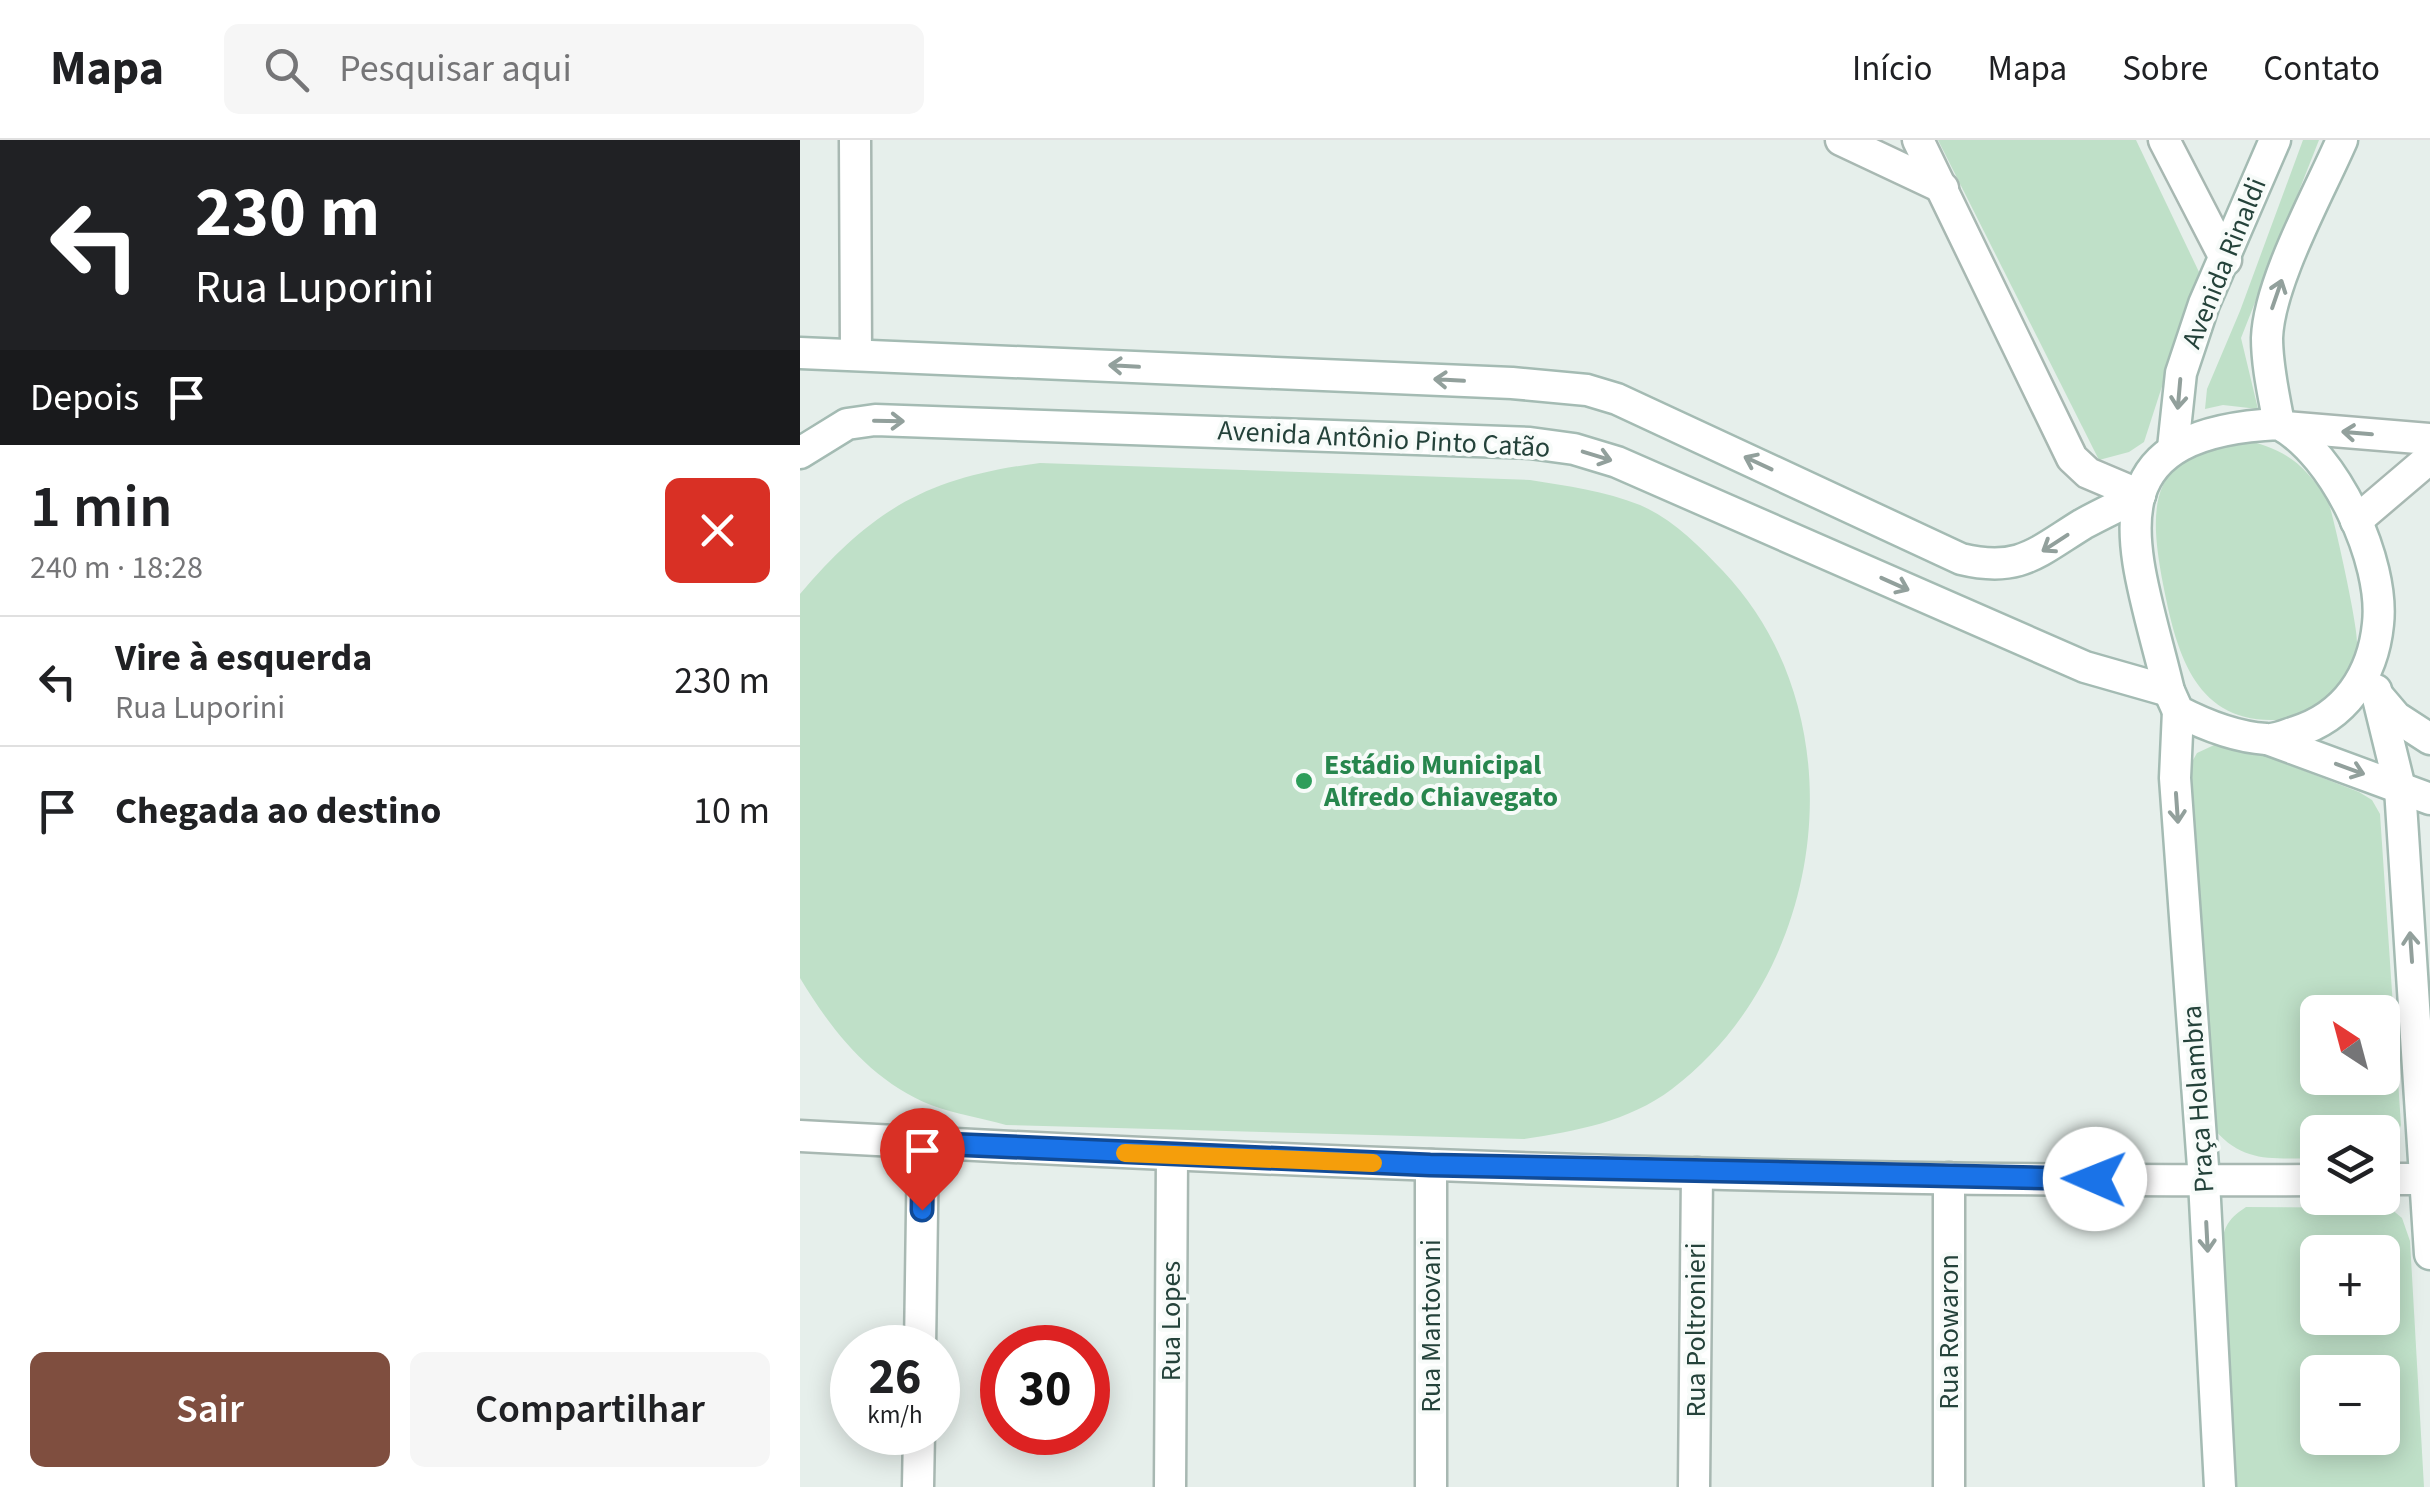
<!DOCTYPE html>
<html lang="pt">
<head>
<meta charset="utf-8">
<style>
  :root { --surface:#fff; --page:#f6f6f6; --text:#202124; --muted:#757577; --line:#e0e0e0; --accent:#7f4e3f }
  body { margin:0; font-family:"Source Sans 3",sans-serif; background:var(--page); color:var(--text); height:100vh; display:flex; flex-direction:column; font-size:38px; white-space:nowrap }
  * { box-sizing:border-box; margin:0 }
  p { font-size:32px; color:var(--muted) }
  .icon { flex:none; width:55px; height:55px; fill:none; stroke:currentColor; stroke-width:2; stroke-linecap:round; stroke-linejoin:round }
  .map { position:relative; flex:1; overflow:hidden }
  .side { display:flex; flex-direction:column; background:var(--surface); width:800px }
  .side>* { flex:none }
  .top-card { background:#202124; color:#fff; overflow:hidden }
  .needle { width:65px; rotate:324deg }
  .fabs { position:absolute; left:1500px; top:855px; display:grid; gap:20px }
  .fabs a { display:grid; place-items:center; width:100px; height:100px; border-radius:15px; background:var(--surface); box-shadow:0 5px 25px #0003; font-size:50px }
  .speed { position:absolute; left:30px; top:1185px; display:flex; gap:20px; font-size:50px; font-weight:700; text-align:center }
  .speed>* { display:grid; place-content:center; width:130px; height:130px; border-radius:50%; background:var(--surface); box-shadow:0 5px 25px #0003; line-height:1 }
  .speed small { font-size:25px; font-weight:400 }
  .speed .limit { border:15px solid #d22; background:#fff; color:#111 }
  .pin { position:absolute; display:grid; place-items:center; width:85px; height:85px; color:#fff; margin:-102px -42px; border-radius:50% 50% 50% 0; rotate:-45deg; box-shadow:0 0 10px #0007 }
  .pin .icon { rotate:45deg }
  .me { position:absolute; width:110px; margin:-55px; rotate:271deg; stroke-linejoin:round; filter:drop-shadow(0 0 8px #0008) }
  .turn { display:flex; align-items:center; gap:35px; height:210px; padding:0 30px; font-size:45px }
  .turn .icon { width:130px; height:130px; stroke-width:2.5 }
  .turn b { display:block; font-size:70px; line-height:85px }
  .then { display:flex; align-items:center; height:95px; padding:0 30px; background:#0003; gap:20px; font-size:38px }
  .round { display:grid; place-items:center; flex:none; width:105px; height:105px; border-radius:15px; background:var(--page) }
  .head { display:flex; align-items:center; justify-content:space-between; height:170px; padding:0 30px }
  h1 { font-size:60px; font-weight:600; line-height:75px }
  .cta { display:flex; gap:20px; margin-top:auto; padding:20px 30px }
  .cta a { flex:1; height:115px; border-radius:15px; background:var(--accent); color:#fff; font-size:40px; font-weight:600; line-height:115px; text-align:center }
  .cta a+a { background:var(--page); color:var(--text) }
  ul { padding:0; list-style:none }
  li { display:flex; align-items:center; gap:30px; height:130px; padding:0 30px; border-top:2px solid var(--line) }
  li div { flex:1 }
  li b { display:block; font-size:38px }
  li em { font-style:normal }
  header { display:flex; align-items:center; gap:60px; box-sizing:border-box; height:140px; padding:0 50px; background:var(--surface); border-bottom:2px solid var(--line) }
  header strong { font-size:48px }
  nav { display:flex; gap:55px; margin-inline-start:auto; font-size:35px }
  .search { width:700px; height:90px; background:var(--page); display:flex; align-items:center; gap:25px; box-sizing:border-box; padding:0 35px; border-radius:15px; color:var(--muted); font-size:38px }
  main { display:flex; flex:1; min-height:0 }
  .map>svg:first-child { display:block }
</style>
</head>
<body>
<header>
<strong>Mapa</strong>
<div class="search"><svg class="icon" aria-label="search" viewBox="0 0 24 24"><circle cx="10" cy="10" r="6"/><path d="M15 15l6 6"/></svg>Pesquisar aqui</div>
<nav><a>Início</a><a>Mapa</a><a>Sobre</a><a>Contato</a></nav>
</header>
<main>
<section class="side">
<div class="top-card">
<div class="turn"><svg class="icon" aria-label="left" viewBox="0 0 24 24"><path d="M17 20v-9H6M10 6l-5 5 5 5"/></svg><div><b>230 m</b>Rua Luporini</div></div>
<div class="then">Depois<svg class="icon" aria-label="arrive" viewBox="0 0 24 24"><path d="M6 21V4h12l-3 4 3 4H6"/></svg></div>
</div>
<div class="head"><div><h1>1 min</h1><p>240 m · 18:28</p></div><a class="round" style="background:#d93025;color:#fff"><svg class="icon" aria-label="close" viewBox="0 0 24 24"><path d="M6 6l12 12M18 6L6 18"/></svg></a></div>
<ul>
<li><svg class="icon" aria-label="left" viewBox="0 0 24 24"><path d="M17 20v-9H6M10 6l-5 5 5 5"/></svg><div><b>Vire à esquerda</b><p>Rua Luporini</p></div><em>230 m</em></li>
<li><svg class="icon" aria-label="arrive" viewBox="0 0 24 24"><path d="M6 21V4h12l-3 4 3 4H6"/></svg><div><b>Chegada ao destino</b></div><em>10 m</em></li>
</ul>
<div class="cta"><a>Sair</a><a>Compartilhar</a></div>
</section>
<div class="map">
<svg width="1630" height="1347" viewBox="0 0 1630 1347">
  <rect width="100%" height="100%" fill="#e6efeb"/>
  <g fill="#bfe0c8" fill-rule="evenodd">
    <polygon points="1138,0 1336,0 1399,132 1344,302 1329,312 1299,320"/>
    <polygon points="1503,0 1519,0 1441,198 1458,269 1423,265 1405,269 1407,249 1440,171"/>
    <path d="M1442 299C1466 305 1490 313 1507 333 1515 342 1525 354 1529 364 1535 383 1559 490 1557 505 1555 527 1546 544 1531 558 1518 572 1495 579 1476 580 1393 583 1376 509 1363 444 1348 365 1349 314 1442 299Z"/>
    <path d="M240 323 730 340C767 346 805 351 840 365 873 379 899 406 923 431 1060 575 1029 830 872 949 828 982 776 991 724 999L206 985C182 978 155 974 131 965 71 941 32 891 0 838V454C73 368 129 337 240 323Z"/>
    <path d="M1425 600 1559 652 1572 660 1580 674 1601 985 1595 1003 1584 1015 1582 992H1518L1517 1019C1475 1017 1445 1025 1415 990L1388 629 1397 613ZM1518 872H1582V938H1518Z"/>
    <path d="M1446 1067 1590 1068 1602 1078 1610 1101 1624 1347H1437L1421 1112C1423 1089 1426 1080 1446 1067ZM1518 1112H1582V1178H1518ZM1518 1232H1582V1298H1518Z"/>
  </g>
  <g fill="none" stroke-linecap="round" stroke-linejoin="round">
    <g stroke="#a8b8b2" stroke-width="35">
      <g id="street">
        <polyline points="55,0 56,214"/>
        <polyline points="1041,0 1143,48"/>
        <polyline points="1118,0 1272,318 1288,333 1340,355"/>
        <polyline points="1364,0 1426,120"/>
        <polyline points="1485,287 1630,299"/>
        <polyline points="1556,381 1630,318"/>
        <path d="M0 996C505 1023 1011 1043 1518 1040"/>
        <polyline points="631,1025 631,1347"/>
        <polyline points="1582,1039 1626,1039"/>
        <polyline points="120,1208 123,1003"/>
        <polyline points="118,1347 119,1292"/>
        <polyline points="370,1347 372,1016"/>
        <polyline points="894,1347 897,1033"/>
        <polyline points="1149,1347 1149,1038"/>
      </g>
    </g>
    <g stroke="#a4bbb3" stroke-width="35">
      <g id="secondary">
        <path d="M0 213 712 243 787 250 817 259 1161 419C1219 433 1236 413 1283 384 1301 374 1321 365 1340 355"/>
        <path d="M1479 284C1535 314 1585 421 1578 484 1573 535 1545 577 1495 592 1486 595 1475 600 1466 599 1435 597 1405 585 1378 571L1369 551C1337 416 1278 293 1479 284Z"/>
        <path d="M1479 284C1474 256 1467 227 1467 198 1469 142 1519 53 1542 0"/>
        <polyline points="1373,308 1381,233 1404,164 1475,0"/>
        <polyline points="0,313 47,284 75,280 730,303 774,309 817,322 1285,527 1369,551"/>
        <polyline points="1576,550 1600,648 1630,1114"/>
        <polyline points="1579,557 1596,577 1630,599"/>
        <polyline points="1378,571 1375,638 1404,1041 1420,1347"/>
        <polyline points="1470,600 1630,659"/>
      </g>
    </g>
    <use href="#street" stroke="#fff" stroke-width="30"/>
    <use href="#secondary" stroke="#fff" stroke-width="30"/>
  </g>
  <defs><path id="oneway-shaft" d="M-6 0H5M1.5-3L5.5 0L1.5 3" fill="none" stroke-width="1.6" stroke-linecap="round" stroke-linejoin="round" transform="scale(2.5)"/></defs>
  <g stroke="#92a09c">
    <use href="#oneway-shaft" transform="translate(1477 154) rotate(-71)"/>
    <use href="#oneway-shaft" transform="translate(324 226) rotate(-177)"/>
    <use href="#oneway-shaft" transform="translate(649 240) rotate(-177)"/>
    <use href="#oneway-shaft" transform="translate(1379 254) rotate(95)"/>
    <use href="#oneway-shaft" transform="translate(89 281) rotate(1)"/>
    <use href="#oneway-shaft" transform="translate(1557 293) rotate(-175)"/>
    <use href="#oneway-shaft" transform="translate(797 316) rotate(17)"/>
    <use href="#oneway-shaft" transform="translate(958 323) rotate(-155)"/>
    <use href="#oneway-shaft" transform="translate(1255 403) rotate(147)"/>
    <use href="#oneway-shaft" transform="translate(1095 444) rotate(24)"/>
    <use href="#oneway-shaft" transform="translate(1550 629) rotate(20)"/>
    <use href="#oneway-shaft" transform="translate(1377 668) rotate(86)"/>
    <use href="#oneway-shaft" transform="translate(1611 807) rotate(-94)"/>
    <use href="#oneway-shaft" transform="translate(1407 1097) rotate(87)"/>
  </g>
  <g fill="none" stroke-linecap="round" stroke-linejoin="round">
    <g stroke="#114b97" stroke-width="25">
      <polyline id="route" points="122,1070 123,1003 630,1025 1295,1039"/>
    </g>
    <use href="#route" stroke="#1a73e8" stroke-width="18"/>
    <polyline stroke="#f59e0b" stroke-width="18" points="325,1013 573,1023"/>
  </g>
  <circle fill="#2e9e5b" stroke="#f7fbf9" stroke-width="4" cx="504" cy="641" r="10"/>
  <g text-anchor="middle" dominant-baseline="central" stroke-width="8" stroke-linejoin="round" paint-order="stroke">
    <g font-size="28" fill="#24423a" stroke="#f7fbf9">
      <text transform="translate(1424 123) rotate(-68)">Avenida Rinaldi</text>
      <text transform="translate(584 299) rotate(3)">Avenida Antônio Pinto Catão</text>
      <text transform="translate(1398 959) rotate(-94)">Praça Holambra</text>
      <text transform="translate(371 1181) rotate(-90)">Rua Lopes</text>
      <text transform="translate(631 1186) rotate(-90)">Rua Mantovani</text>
      <text transform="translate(896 1190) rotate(-90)">Rua Poltronieri</text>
      <text transform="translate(1149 1192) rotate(-90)">Rua Rowaron</text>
    </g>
    <g font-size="28" font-weight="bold" fill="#27864d" stroke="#f7fbf9" text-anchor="start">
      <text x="524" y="625">Estádio Municipal<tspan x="524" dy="32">Alfredo Chiavegato</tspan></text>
    </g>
  </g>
</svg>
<div class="fabs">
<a><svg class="needle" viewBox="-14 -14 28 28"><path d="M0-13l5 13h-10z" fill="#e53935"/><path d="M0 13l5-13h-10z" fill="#757577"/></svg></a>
<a><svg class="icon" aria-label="layers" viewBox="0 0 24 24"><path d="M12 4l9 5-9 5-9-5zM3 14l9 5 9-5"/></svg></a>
<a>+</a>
<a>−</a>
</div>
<div class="speed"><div>26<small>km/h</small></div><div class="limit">30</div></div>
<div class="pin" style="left:122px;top:1070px;background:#d93025"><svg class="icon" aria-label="arrive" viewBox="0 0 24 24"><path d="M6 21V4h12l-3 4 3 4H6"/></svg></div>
<svg class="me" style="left:1295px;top:1039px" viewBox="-20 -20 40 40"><circle r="19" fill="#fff"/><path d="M0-13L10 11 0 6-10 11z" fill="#1a73e8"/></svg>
</div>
</main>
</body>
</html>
